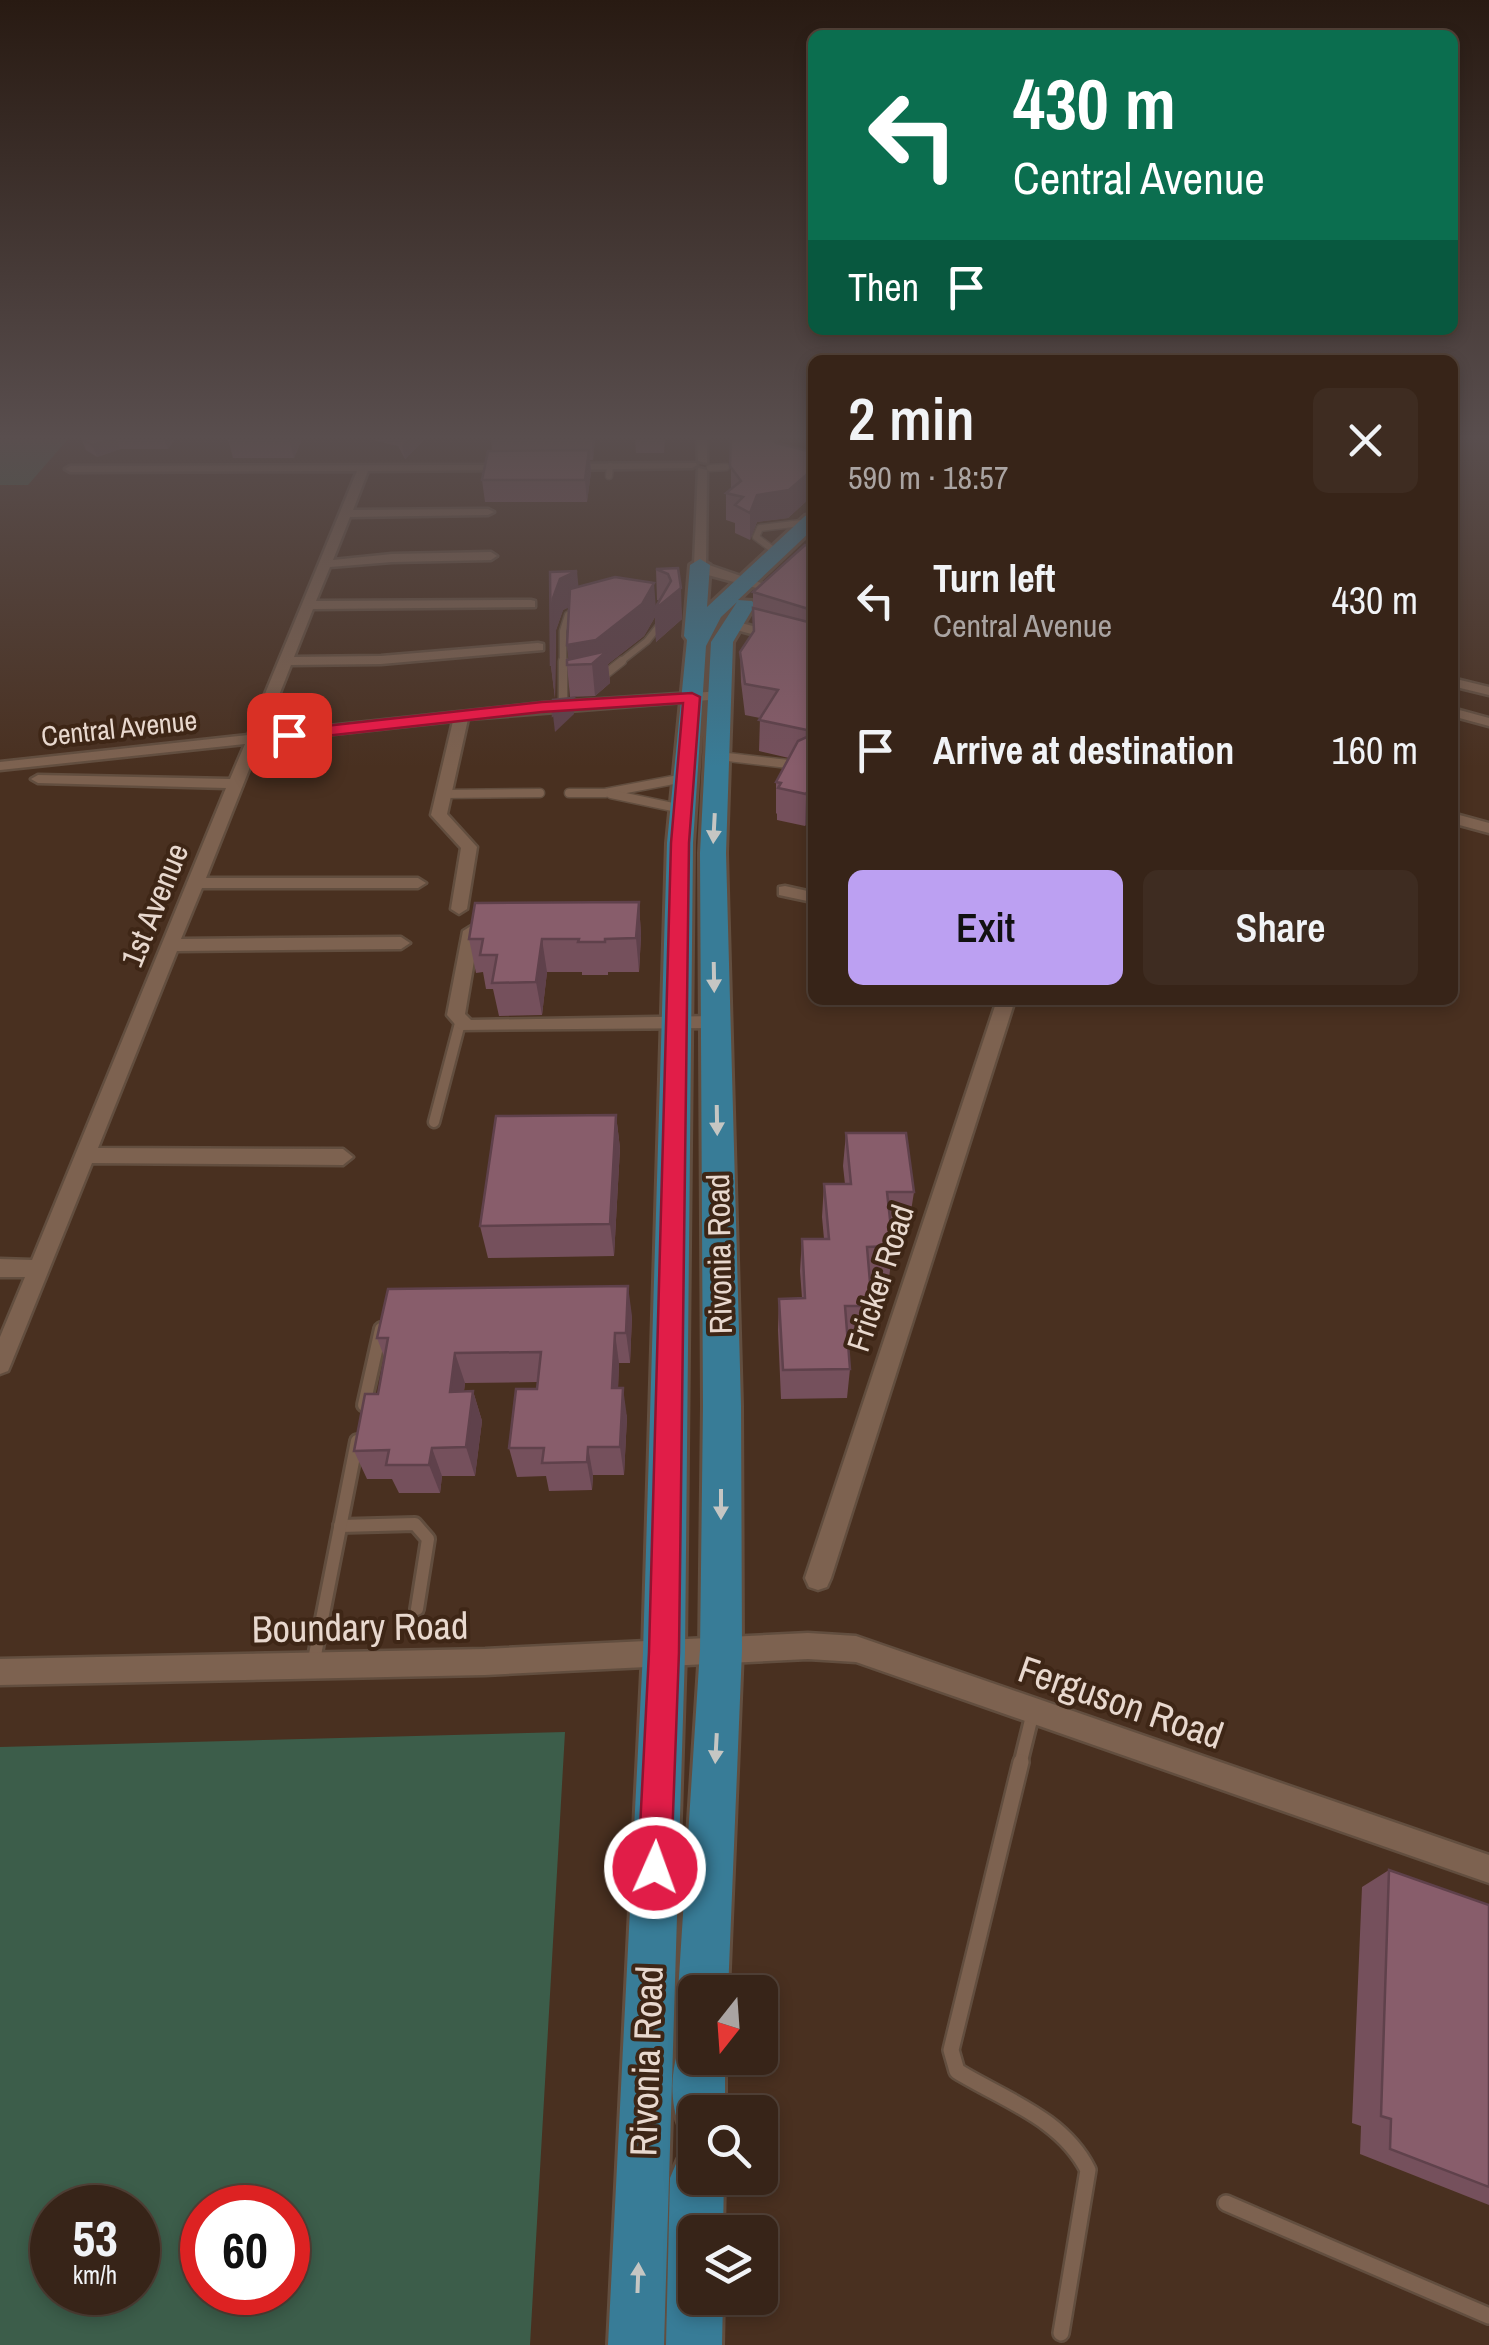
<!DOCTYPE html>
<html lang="en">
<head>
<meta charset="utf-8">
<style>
  :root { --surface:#372418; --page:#3e2c21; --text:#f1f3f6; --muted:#aaa4a2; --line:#514137; --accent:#bca0f2 }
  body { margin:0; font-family:"Archivo Narrow",sans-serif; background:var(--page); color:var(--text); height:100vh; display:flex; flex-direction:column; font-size:38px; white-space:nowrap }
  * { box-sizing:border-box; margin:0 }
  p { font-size:32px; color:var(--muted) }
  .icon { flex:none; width:55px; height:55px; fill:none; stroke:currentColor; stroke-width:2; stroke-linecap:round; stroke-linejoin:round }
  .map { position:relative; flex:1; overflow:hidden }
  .drawer { position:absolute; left:808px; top:355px; width:650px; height:650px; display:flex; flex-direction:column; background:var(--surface); border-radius:15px; box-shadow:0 5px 15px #0003,0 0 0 2px var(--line) }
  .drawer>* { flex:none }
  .hud { position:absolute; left:808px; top:30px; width:650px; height:305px; border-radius:15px; box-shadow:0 5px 15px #0003,0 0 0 2px var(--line); background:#0b6e4f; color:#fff; overflow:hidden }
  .needle { width:65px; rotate:197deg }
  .controls { position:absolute; left:678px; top:1975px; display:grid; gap:20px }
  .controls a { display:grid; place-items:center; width:100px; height:100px; border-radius:15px; background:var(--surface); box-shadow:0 5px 15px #0003,0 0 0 2px var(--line); font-size:50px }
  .speed { position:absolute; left:30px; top:2185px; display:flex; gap:20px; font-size:50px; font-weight:700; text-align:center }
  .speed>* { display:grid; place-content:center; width:130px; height:130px; border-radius:50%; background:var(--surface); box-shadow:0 5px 15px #0003,0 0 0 2px var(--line); line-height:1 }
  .speed small { font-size:25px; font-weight:400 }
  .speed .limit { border:15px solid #d22; background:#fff; color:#111 }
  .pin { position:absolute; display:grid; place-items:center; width:85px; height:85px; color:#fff; margin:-42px; border-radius:20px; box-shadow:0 5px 15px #0006 }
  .me { position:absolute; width:110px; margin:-55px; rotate:2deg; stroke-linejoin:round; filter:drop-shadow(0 0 8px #0008) }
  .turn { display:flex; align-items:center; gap:35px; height:210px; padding:0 40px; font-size:45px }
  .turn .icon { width:130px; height:130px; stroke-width:2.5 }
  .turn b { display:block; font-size:70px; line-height:85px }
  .then { display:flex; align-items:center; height:95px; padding:0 40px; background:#0003; gap:20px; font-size:38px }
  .round { display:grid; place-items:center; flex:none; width:105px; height:105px; border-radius:15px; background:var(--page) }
  .summary { display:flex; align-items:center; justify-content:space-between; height:170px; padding:0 40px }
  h1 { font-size:60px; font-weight:600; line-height:75px }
  .cta { display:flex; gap:20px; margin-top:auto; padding:20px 40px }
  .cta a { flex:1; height:115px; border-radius:15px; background:var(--accent); color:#111; font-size:40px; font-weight:600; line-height:115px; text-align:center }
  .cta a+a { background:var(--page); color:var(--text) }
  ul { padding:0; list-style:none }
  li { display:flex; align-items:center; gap:30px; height:150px; padding:0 40px }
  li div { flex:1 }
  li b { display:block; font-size:38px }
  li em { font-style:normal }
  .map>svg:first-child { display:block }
</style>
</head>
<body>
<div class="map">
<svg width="1489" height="2345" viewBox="0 0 1489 2345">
  <rect width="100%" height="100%" fill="#493020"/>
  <g fill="#3c5d4a" fill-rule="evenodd">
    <polygon points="0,439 68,439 28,485 0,485"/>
    <path d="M565 1732 530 2345H0V1747ZM52 2208H138V2292H52ZM202 2208H288V2292H202Z"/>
  </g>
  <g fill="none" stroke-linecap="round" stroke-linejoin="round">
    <g stroke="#624e3f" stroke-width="9">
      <g id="service-far4">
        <polyline points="710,468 726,467"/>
        <polyline points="609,476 610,466"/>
        <polyline points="776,552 756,537 760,528 810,522"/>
        <polyline points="563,663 563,631 568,615 579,609"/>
        <polyline points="619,663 647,641 662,622"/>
      </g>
    </g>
    <g stroke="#624e3f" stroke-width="11">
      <g id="service-far3">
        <polyline points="563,661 563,701"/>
        <polyline points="598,680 622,661"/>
        <polyline points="719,756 797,765"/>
        <polyline points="569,793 605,793 684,778"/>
        <polyline points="444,794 540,793"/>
        <polyline points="611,794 682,809"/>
      </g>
    </g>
    <g stroke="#624e3f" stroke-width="15">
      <polyline id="service-far2" points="434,1122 460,1023"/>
    </g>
    <g stroke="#624e3f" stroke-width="18">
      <g id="service-far1">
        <polyline points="364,1405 381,1329"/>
        <polyline points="340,1526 415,1524 428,1539 417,1609"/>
        <polyline points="313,1665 357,1441"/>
        <polyline points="1020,1765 1033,1712"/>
      </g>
    </g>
    <g stroke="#624e3f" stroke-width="20">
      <g id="service">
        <path d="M1021 1762 951 2050 957 2071C1004 2100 1062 2118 1088 2170L1061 2333"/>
        <polyline points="1226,2203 1489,2316"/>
      </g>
    </g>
    <g stroke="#624e3f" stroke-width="5">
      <g id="minor">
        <polygon points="697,439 707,439 707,463 698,461"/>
        <polygon points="696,463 697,465 692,468 564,470 559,467 564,464"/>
        <polygon points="514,465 514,469 510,470 368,471 353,510 488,509 494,512 488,515 350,517 333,560 392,554 491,552 497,556 491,560 392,562 330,567 316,601 531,600 535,601 535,607 313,609 294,657 381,656 538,643 543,644 543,650 381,664 291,665 264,733 542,703 722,691 729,695 722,699 468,719 447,814 477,847 467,909 459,914 451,909 461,848 431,815 453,721 260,742 206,878 418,878 426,883 418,888 202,888 181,939 401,937 410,943 401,949 177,951 98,1148 343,1149 353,1157 343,1165 92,1163 11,1364 8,1371 0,1374 0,1337 25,1277 0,1277 0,1259 32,1260 226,788 38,783 31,779 38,775 230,779 245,744 0,770 0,762 248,735 357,471 70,472 65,469 70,466"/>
        <polygon points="698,468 707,470 706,564 764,584 764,590 704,574 694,565"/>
        <polygon points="730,620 812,642 812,650 725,627 724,624"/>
        <polygon points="1452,678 1489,687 1489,695 1452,686"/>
        <polygon points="1452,708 1489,718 1489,726 1452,716"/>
        <polygon points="1452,813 1489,823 1489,833 1452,823"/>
        <polygon points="785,886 812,892 812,902 779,895 779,887"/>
        <polygon points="471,926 479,931 465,1014 471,1020 715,1016 724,1022 715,1028 460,1030 447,1015 463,931"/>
        <polygon points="997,1000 1015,1000 831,1578 827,1587 818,1590 809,1587 805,1578"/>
        <polygon points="808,1633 856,1636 1489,1855 1489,1883 856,1662 808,1659 485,1675 0,1685 0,1659 485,1649"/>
      </g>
    </g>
    <g stroke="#624e3f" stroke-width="6">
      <g id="primary">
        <polygon points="812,514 812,530 738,600 752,601 755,605 733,642 726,853 741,1406 742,1650 728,1992 695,1992 695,2013 685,2010 678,1992 700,1650 703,1406 700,853 711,642 737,602 721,617 706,646 693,843 685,1652 664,2345 608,2345 643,1652 667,843 687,640 684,636 690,565 700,559 710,565 707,607 805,516"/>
        <path d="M695 2035V2058H725V2112H695V2136L681 2130C669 2103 670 2068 682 2040Z"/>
        <polygon points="695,2152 695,2178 724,2178 723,2232 695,2232 695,2298 723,2298 722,2345 666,2345 670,2178 678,2159"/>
      </g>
    </g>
    <use href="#service-far4" stroke="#7d6250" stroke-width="6"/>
    <use href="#service-far3" stroke="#7d6250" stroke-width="8"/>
    <use href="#service-far2" stroke="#7d6250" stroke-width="10"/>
    <use href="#service-far1" stroke="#7d6250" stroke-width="12"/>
    <use href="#service" stroke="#7d6250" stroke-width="15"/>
    <use href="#minor" fill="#7d6250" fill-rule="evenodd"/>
    <use href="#primary" fill="#387c97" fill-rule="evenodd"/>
  </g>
  <g fill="#75505c">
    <polygon points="81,439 175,439 168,449 120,449 97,457 86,450"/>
    <polygon points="228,439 302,439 294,458 233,458"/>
    <polygon points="368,439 425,439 405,459 398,446"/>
    <polygon points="491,439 595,439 593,460 590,460 591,472 587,502 485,502 482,480 492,451"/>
    <polygon points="635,439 665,439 664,453 636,453"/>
    <polygon points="731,439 780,439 776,443 812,452 812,496 788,518 757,522 750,540 735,533 735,523 726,520 726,493 731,489"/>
    <polygon points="812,547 812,812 805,826 777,820 777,814 776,813 776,782 789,758 759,751 760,718 745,715 741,682 740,652 753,633 753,592"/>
    <polygon points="678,568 682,619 656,642 655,617 644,636 608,664 610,683 595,696 570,697 567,665 569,660 567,645 569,607 563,610 556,630 555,698 551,666 550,572 578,587 656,608 660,601 657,600 656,569"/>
    <polygon points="639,902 641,936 639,972 608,972 608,975 582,975 582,972 547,972 542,1015 499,1016 493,989 486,989 483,972 476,973 469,939"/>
    <polygon points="616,1115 620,1148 614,1256 488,1258 480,1226"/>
    <polygon points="846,1133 914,1192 909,1224 891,1224 893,1246 889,1278 870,1278 872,1306 868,1336 848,1337 850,1369 847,1398 781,1399 778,1330 779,1299 802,1298 800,1271 802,1239 824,1239 822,1217 824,1184 845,1184 843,1166"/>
    <polygon points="632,1316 630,1363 619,1363 618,1388 627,1417 624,1475 593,1475 592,1490 549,1491 546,1476 517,1477 509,1448 537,1389 538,1382 465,1383 464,1391 473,1391 482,1421 475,1476 442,1476 440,1493 399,1493 392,1479 367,1479 354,1451 378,1394 385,1359 377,1338"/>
    <polygon points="1389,1870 1489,1905 1489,2205 1360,2154 1361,2126 1352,2123 1362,1887"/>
  </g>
  <g fill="#5f414b">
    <polygon points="112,439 117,439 120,449 97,457 92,445"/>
    <polygon points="164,439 175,439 168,449"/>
    <polygon points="289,439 302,439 294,458"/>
    <polygon points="408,439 425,439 405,459 402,445"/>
    <polygon points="592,439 595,439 593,460"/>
    <polygon points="589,450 591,472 587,502 585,480"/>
    <polygon points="812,470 812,496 788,518 757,522 750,540 750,513 757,495"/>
    <polygon points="577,571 580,602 563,610 556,630 555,698 551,666 553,598 560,579"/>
    <polygon points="654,583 656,609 681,588 682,619 656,642 655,617 644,636 608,664 610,683 595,696 592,664 569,665 567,645"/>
    <polygon points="573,698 574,714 555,732 553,715"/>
    <polygon points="812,784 812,812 805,826 806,794"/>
    <polygon points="639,902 641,936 639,972 636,938"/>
    <polygon points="542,939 547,972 542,1015 536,982"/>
    <polygon points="616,1115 620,1148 614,1256 610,1224"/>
    <polygon points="628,1286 632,1316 630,1363 626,1333"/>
    <polygon points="615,1333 619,1363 617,1417 612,1388"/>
    <polygon points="455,1353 465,1383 460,1421 450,1392"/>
    <polygon points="623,1388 627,1417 624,1475 620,1447"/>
    <polygon points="473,1391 482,1421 475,1476 466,1447"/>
    <polygon points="588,1447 593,1475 592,1490 587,1462"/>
    <polygon points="432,1448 442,1476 440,1493 429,1465"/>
  </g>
  <g fill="#885d6b" stroke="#5f414b" stroke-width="2.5">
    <polygon points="81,439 112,439 92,445"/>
    <polygon points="731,439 774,439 776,443 812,452 812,470 789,490 757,495 750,513 735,505 743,497 726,493 741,481 730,466"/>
    <polygon points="589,450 585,480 482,480 488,451"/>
    <polygon points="805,545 812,547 812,610 753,592"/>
    <polygon points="678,568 681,588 654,610 671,581 668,574 656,569"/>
    <polygon points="577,571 560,579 553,598 551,666 550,572"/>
    <polygon points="615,577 654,583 642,604 596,640 567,645 570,589"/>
    <polygon points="753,608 812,623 812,784 806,794 778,788 781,783 776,782 798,741 807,737 807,730 759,720 778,690 745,684 740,652 754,631"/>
    <polygon points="607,651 592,664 567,665 567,660"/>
    <polygon points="573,698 553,715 553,700"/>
    <polygon points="639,902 636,938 605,939 605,942 578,942 579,939 542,939 536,982 492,983 497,955 480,955 483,939 469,939 475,903"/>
    <polygon points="616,1115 610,1224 480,1226 496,1116"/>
    <polygon points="846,1133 906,1133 914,1192 887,1192 893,1246 867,1247 872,1306 845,1306 850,1369 783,1370 779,1299 805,1298 802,1239 829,1239 824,1184 851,1184"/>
    <polygon points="628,1286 626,1333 615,1333 612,1388 623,1388 620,1447 588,1447 587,1462 542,1463 544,1448 509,1448 516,1389 537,1389 541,1352 455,1353 450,1392 473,1391 466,1447 432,1448 429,1465 386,1465 389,1450 354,1451 365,1394 378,1394 388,1338 377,1338 388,1289"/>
    <polygon points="1389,1870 1489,1905 1489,2187 1390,2149 1391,2119 1381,2116"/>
  </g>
  <defs><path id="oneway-solid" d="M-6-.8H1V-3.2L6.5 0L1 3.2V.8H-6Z" transform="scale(2.5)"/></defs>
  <g fill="#c5c6c3">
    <use href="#oneway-solid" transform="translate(714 828) rotate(93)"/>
    <use href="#oneway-solid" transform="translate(714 977) rotate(89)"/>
    <use href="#oneway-solid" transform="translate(717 1120) rotate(89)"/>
    <use href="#oneway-solid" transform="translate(721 1504) rotate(90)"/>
    <use href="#oneway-solid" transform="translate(716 1748) rotate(93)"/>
    <use href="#oneway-solid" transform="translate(638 2278) rotate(-88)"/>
  </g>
  <linearGradient id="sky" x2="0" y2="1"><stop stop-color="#281a12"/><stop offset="0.57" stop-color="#594e4e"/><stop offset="1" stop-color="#594e4e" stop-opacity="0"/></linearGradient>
  <rect width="1489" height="767" fill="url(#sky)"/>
  <polygon fill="#e11d48" stroke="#92132f" stroke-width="2.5" points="692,693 700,697 689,843 679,1652 671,1868 666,1880 655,1885 643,1880 638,1868 649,1652 671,843 683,703 542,712 289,740 281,735 289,730 542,702"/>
  <g text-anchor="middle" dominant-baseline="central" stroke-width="8" stroke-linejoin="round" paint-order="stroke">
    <g font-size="28" fill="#e8d8ce" stroke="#3e2616">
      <text transform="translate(119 728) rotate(-6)">Central Avenue</text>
    </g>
    <g font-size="32" fill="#e8d8ce" stroke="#3e2616">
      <text transform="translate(154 905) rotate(-68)">1st Avenue</text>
      <text transform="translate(719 1254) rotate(-91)">Rivonia Road</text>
      <text transform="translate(880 1278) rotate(-72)">Fricker Road</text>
    </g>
    <g font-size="38" fill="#e8d8ce" stroke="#3e2616">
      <text transform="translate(360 1627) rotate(-1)">Boundary Road</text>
      <text transform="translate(1121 1702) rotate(19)">Ferguson Road</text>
      <text transform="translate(646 2061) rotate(-88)">Rivonia Road</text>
    </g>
  </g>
</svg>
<div class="controls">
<a><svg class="needle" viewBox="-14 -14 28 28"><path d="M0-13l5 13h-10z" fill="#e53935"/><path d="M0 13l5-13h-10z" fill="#aaa4a2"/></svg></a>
<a><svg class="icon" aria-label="search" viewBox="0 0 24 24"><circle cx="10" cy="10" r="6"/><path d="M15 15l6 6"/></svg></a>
<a><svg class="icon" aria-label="layers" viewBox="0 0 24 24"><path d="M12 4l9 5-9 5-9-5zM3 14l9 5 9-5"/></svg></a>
</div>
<div class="speed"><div>53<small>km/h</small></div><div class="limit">60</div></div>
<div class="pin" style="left:289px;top:735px;background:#d93025"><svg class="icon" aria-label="arrive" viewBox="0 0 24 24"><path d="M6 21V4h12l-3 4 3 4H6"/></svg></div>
<svg class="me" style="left:655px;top:1868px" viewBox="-20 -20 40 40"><circle r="17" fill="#e11d48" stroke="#fff" stroke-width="3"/><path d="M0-11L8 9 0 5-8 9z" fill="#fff"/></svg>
<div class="hud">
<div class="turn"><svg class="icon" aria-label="left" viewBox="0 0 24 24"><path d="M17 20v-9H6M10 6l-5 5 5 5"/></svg><div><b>430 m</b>Central Avenue</div></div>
<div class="then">Then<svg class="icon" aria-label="arrive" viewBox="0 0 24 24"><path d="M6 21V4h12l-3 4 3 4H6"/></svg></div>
</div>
<section class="drawer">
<div class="summary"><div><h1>2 min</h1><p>590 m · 18:57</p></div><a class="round"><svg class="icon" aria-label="close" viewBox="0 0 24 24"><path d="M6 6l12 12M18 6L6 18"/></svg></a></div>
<ul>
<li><svg class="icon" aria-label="left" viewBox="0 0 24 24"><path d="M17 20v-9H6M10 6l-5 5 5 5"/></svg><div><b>Turn left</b><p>Central Avenue</p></div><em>430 m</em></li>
<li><svg class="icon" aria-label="arrive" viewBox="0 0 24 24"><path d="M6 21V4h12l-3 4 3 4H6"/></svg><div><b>Arrive at destination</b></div><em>160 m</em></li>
</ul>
<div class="cta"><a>Exit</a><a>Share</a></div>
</section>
</div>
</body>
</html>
